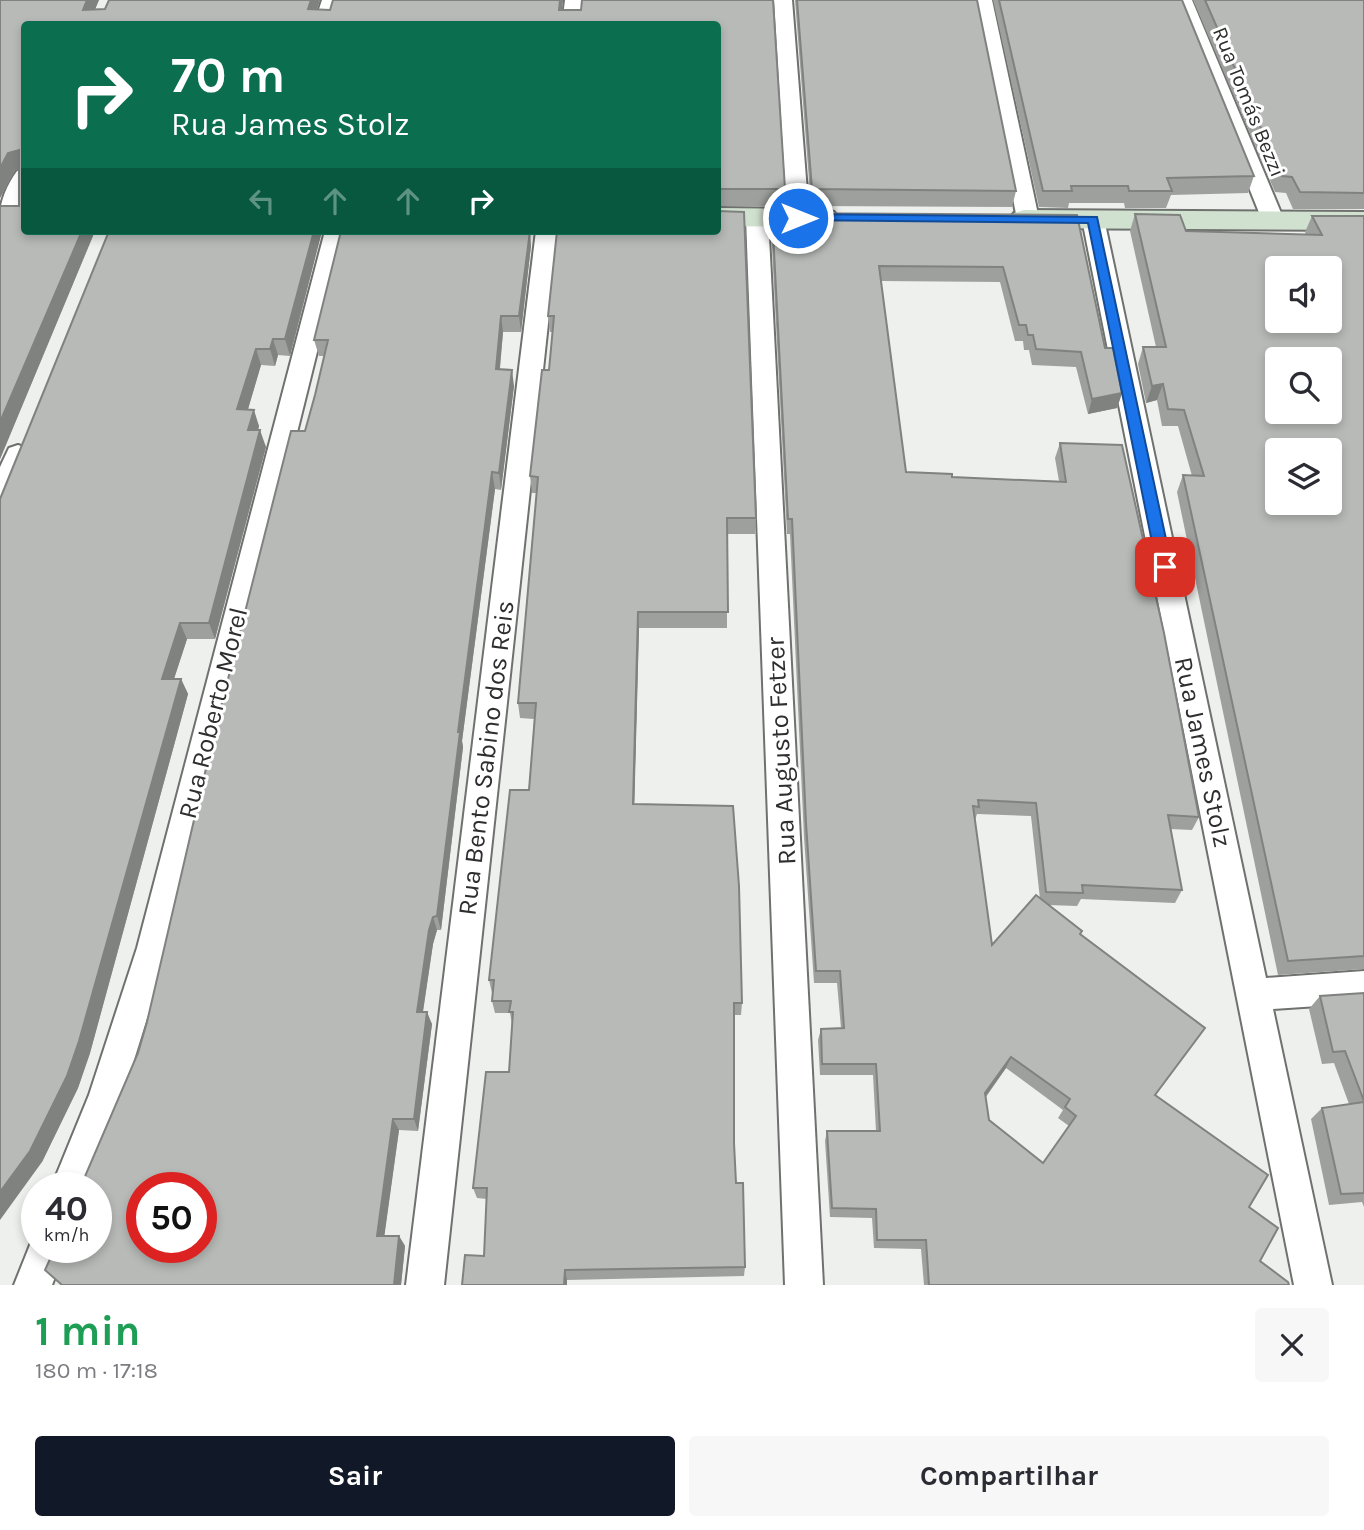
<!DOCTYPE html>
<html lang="pt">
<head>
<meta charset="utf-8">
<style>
  :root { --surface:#fff; --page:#f7f7f7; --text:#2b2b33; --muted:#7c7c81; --accent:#111827 }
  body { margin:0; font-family:Karla,sans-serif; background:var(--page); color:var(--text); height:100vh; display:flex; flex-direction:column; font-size:26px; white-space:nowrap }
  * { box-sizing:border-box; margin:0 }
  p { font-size:23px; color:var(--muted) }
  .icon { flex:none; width:38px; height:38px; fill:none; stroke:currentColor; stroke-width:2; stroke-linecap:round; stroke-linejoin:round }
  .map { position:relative; height:1285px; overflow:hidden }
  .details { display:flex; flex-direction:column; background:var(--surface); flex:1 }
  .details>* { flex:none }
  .hud { position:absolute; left:21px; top:21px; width:700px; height:214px; border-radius:7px; box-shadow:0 4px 10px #0003; background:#0b6e4f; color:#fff; overflow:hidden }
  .tools { position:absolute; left:1265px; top:256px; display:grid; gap:14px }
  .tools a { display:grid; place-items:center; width:77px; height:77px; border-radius:7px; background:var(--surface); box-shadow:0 4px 10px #0003; font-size:35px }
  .speed { position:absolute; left:21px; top:1172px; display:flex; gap:14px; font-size:35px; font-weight:700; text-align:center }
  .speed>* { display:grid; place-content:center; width:91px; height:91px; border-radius:50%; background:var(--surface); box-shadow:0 4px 10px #0003; line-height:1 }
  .speed small { font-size:18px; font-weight:400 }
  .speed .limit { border:10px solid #d22; background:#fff; color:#111 }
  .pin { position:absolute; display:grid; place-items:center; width:60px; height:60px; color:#fff; margin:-30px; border-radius:14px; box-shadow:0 4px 10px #0006 }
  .me { position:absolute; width:77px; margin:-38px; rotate:90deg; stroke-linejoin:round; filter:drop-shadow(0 0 5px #0008) }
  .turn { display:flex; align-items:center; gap:24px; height:147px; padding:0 35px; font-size:32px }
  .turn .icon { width:91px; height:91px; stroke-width:2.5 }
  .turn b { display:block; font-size:49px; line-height:60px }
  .lanes { display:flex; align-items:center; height:66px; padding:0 35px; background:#0003; justify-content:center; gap:35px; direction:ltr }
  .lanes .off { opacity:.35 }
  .round { display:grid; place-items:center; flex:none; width:74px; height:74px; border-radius:7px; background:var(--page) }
  .headline { display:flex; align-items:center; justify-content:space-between; height:119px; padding:0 35px }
  h1 { font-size:42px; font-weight:700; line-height:52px; color:#1e9e55 }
  .button { display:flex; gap:14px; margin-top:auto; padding:14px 35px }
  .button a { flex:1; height:80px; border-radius:7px; background:var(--accent); color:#fff; font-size:28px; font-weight:700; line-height:80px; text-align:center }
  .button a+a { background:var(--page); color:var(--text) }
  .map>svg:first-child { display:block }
</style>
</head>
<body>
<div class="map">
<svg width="1364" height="1285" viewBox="0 0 1364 1285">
  <rect width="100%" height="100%" fill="#eef0ed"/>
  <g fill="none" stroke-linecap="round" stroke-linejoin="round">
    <g stroke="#6e716e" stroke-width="4">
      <g id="street">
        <polygon points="322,0 340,0 332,24 314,24"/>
        <polygon points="565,0 583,0 580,24 562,24"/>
        <polygon points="774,0 792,0 809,217 806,222 790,222 787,217"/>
        <polygon points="974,0 992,0 1039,219 1036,224 1020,224 1017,219"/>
        <polygon points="1174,0 1192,0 1284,220 1281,225 1265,225 1262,220"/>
        <path d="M24 169C26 187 24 201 14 217H0C0 200 7 185 17 171Z"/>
        <polygon points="757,210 765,212 768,217 823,1285 785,1285 746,217 749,212"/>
        <polygon points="1093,212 1101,214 1104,219 1266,978 1364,971 1364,1003 1273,1009 1332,1285 1294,1285 1082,219 1085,214"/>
        <polygon points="325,231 347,231 169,948 123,1095 87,1188 51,1188 89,1095 137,948"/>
        <polygon points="536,231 558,231 444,1285 406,1285"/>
        <polygon points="18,445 27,448 31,454 9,504 0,506 0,467 9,448"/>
        <polygon points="37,1234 37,1248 66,1248 52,1285 14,1285 34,1235"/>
      </g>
    </g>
    <g stroke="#6e716e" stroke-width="4">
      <g id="secondary">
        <polygon points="718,208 824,209 834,212 839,218 834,224 824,227 718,226"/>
        <polygon points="1024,210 1364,212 1364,230 1024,228 1014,225 1009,219 1014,213"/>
      </g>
    </g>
    <use href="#street" fill="#fff" fill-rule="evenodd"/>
    <use href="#secondary" fill="#d1e1cf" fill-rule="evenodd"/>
  </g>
  <g fill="#9da09d" fill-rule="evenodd">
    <polygon points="0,0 99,0 95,9 105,9 109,0 320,0 317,10 330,10 333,0 563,0 562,10 581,10 582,0 773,0 785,189 784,206 718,206 718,24 24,24 24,231 95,231 0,459 0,206 19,206 19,169 15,170 0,198"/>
    <polygon points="795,0 977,0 1016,191 1012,207 811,206"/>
    <polygon points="993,0 1182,0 1254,176 1248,193 1171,195 1166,208 1125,208 1124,203 1069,203 1068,208 1039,207"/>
    <polygon points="1193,0 1364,0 1364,209 1293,209 1286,193 1275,192"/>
    <path d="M772 213 1077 215 1105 348 1122 393 1117 408 1088 414 1076 367 1032 365 1029 350H1024L1023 341H1015L1000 282 881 281 906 472 952 477 1059 481 1055 458 1060 443 1199 817 1192 830 1170 829 1182 890 1175 903 1081 899 1077 906 1048 905 1081 934 1155 1095 1249 1207 1260 1261 1289 1285H924L921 1249 874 1248 872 1218 830 1217 825 1141 827 1131H876L873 1075H820L818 1040 821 1029 841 1028 837 983H814L804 837 790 534H787L771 229ZM977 814 1031 816 1040 899 992 945 975 820ZM1006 1068 1063 1110 1058 1118 1069 1126 1043 1163 989 1120 986 1097Z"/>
    <polygon points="1135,214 1186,231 1306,235 1305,232 1312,216 1364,216 1364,969 1278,975 1177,492 1183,475 1192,476 1178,426 1162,426 1157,400 1146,403 1138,364 1143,347 1156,347 1130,231"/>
    <polygon points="322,231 290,356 278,355 275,366 261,365 248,409 259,426 258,430 266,447 215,639 187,639 174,679 181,679 188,694 90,1053 78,1088 42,1162 0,499"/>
    <polygon points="557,231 756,518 755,534 727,534 727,628 639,628 634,804 742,1003 741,1015 734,1015 734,1143 736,1183 745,1267 744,1276 567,1280 567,1285 462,1285 484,1256 487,1199 477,1198 473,1188 509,1072 512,1024 510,1013 495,1013 492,1001 493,993 492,993 489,980 529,790 534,719 520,718 518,703 537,493 532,493 530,476 549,370 553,332 550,332 548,316"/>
    <polygon points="531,246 521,332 503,332 500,369 514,386 501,490 495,489 462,741 463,747 441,930 437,930 433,944 423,1012 432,1024 418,1131 399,1130 384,1236 399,1236 405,1246 401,1285 138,1053 147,1022 315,395 324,356 319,356 314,340"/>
    <polygon points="1364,993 1364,1207 1362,1202 1329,1205 1311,1119 1322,1108 1349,1104 1334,1063 1322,1064 1309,1009 1320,996"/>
  </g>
  <g fill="#808280">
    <polygon points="87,0 99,0 89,24 83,10"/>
    <polygon points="311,0 320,0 312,24 308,9"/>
    <polygon points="560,0 563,0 560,24 559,10"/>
    <polygon points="19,150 24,167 15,170 0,198 0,168 8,153"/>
    <polygon points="82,231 95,231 0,459 0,422"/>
    <polygon points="314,231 322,231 290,356 285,339"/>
    <polygon points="530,231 531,246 521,332 519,316"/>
    <polygon points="501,316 503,332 498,386 496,369"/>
    <polygon points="273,339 278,355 275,366 270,349"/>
    <polygon points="256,349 261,365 243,426 237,409"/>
    <polygon points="512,370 514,386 501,490 499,473"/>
    <polygon points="1163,384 1157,400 1146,403 1152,386"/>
    <polygon points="1122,393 1117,408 1088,414 1092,399"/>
    <polygon points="254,410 259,426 254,447 248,430"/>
    <polygon points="260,430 266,447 215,639 209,623"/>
    <polygon points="492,472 495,489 462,741 463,747 441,930 437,916 458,732"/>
    <polygon points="638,612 639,628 634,819 633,804"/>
    <polygon points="180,623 187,639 169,694 162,679"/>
    <polygon points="181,679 188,694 90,1053 78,1088 42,1162 0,1220 0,1192"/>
    <polygon points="433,917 437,930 433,944 421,1024 417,1012 429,930"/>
    <polygon points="427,1012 432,1024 418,1131 414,1119"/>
    <polygon points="1011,1057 1006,1068 980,1104 985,1093"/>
    <polygon points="393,1119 399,1130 383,1246 377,1236"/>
    <polygon points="399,1236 405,1246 401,1285 394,1285"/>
    <polygon points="565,1270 567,1280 567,1285 564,1285"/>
  </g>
  <g fill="#b7bab7" stroke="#808280" stroke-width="2" fill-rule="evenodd">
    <polygon points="0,0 87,0 83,10 105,9 109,0 311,0 308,9 330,10 333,0 560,0 559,10 581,10 582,0 773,0 785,189 718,189 718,190 718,24 24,24 24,231 82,231 0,422 0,206 19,206 19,150 8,153 0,168"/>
    <polygon points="797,0 977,0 1016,191 812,189"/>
    <polygon points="999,0 1182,0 1254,176 1167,178 1172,191 1129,191 1128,186 1071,186 1072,191 1043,191"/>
    <polygon points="1205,0 1364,0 1364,193 1300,192 1292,177 1282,176"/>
    <polygon points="718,211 744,212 756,518 727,518 728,612 638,612 633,804 733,806 739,886 742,1003 734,1003 734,1143 736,1183 743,1183 745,1267 565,1270 564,1285 462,1285 465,1255 484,1256 487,1188 473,1188 486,1072 509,1072 513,1012 509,1012 511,1001 492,1001 494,980 489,980 510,790 529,790 536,703 518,703 538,477 530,476 542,370 549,370 554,316 548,316 557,231 718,231"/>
    <path d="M772 213 1077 215 1105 348H1113L1122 393 1092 399 1081 352 1036 349 1033 335H1028L1026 325H1019L1003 267 879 266 906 472 952 474V477L1066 482 1060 443 1122 445 1164 633 1199 817 1168 815 1182 890 1082 885 1083 893 1046 892 1036 803 978 800 979 807 973 806 992 945 1036 895 1082 931 1080 934 1205 1028 1155 1095 1268 1175 1249 1207 1278 1228 1260 1261 1288 1282 1289 1285H929L926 1240H877L876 1209 832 1208 827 1131H880L876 1064H822L821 1029 844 1028 840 971H816L806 823 792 519H788ZM1011 1057 1070 1099 1065 1107 1076 1116 1043 1163 989 1120 985 1093Z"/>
    <path d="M1135 214 1180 215 1186 231 1322 235 1312 216H1364V956L1288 961 1183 475 1204 476 1184 410 1168 409 1163 384 1152 386 1143 347H1166ZM1278 268H1330V320H1278ZM1278 359H1330V411H1278ZM1278 450H1330V502H1278Z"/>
    <polygon points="109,231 314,231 285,339 273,339 270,349 256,349 237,409 254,410 248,430 260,430 209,623 180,623 162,679 181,679 79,1041 67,1076 30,1151 0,1192 0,499"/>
    <path d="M341 231H530L519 316H501L496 369 512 370 499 473 492 472 458 732H460L437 916 433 917 429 930 417 1012H427L414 1119H393L377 1236H399L394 1285H62L45 1270 55 1248H96V1188H80L138 1053 147 1022 214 734 291 431H305L315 395 328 340H314ZM142 1188H201V1248H142Z"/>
    <polygon points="1364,993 1364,1101 1345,1051 1333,1052 1320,996"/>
    <polygon points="1364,1102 1364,1193 1341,1194 1322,1108"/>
  </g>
  <polygon fill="#1a73e8" stroke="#114b97" stroke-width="2" points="798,214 1097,217 1172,567 1170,571 1165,573 1157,567 1088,223 794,220 794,215"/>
  <g text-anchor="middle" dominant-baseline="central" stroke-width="6" stroke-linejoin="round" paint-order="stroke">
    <g font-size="21" fill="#2d2e2d" stroke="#fff">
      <text transform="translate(1249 102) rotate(68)">Rua Tomás Bezzi</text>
    </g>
    <g font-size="26" fill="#2d2e2d" stroke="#fff">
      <text transform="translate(213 713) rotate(-76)">Rua Roberto Morel</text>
      <text transform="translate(781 751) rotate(-93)">Rua Augusto Fetzer</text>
      <text transform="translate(1203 752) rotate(78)">Rua James Stolz</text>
      <text transform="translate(486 758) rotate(-83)">Rua Bento Sabino dos Reis</text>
    </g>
  </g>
</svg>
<div class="tools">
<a><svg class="icon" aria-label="sound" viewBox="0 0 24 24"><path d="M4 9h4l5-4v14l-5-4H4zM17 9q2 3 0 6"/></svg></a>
<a><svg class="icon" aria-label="search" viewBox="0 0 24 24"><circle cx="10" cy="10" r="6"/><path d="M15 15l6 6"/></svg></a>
<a><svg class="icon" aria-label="layers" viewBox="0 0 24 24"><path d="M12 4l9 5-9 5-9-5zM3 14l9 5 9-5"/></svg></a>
</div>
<div class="speed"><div>40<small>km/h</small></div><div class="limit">50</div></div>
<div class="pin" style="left:1165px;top:567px;background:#d93025"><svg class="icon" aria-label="arrive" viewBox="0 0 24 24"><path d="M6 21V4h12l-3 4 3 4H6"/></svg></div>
<svg class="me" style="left:798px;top:218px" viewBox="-20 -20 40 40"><circle r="17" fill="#1a73e8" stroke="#fff" stroke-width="3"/><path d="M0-11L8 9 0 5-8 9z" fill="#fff"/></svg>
<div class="hud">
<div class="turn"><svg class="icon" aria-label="right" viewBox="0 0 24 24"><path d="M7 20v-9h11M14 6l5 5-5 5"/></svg><div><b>70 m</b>Rua James Stolz</div></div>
<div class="lanes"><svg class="icon off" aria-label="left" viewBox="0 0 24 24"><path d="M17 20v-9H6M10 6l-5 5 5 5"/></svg><svg class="icon off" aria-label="ahead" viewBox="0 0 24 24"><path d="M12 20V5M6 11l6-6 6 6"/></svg><svg class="icon off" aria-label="ahead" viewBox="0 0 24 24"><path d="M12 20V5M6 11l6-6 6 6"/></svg><svg class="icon" aria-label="right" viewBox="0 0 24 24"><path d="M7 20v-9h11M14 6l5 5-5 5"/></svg></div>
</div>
</div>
<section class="details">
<div class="headline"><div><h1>1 min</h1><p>180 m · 17:18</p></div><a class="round"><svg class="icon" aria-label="close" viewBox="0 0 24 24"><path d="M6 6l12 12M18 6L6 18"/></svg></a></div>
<div class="button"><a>Sair</a><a>Compartilhar</a></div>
</section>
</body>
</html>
